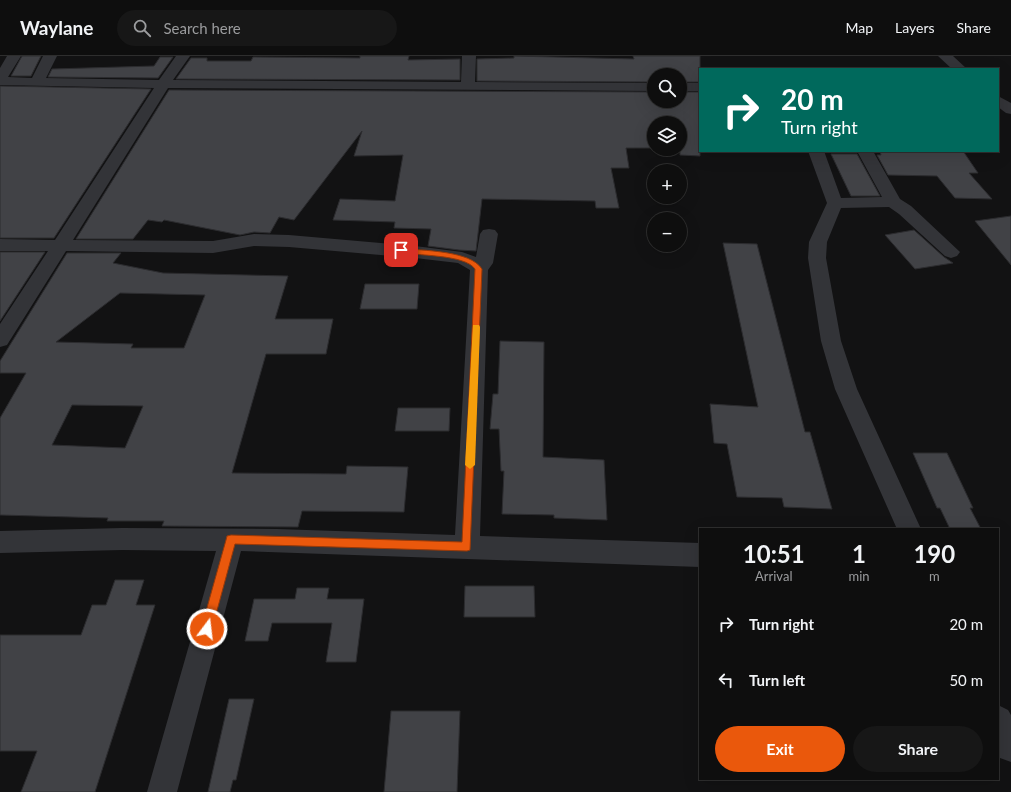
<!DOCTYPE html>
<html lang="en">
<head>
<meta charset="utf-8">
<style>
  :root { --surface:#0e0e0e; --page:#171717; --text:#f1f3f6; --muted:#9b9c9e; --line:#2e2e2e; --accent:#ea580c }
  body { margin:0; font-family:Lato,sans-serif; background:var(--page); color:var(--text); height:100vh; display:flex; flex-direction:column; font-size:15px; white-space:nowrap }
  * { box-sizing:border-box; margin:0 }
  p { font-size:13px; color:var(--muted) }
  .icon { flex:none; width:22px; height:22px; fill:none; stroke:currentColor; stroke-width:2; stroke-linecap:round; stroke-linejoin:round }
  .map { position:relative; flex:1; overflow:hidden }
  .side { position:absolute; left:699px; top:472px; width:300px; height:252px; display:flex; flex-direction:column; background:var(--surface); border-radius:0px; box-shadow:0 4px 16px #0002,0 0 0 1px var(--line) }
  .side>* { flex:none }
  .guide { position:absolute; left:699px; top:12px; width:300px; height:84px; border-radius:0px; box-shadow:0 4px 16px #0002,0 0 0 1px var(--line); background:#00695c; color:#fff; overflow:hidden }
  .buttons { position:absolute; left:647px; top:12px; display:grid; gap:8px }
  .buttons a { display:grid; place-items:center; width:40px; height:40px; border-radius:50%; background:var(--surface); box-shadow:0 4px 16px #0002,0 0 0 1px var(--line); font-size:20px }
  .pin { position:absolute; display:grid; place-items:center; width:34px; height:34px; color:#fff; margin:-17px; border-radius:8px; box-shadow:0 2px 6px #0006 }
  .me { position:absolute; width:44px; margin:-22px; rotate:15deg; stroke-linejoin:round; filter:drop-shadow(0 0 3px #0008) }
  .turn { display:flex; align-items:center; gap:14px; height:84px; padding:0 16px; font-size:18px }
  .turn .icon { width:52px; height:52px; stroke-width:2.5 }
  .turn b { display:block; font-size:28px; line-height:34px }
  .eta { display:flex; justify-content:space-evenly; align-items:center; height:68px; text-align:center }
  .eta b { font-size:24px; font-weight:700; line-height:28px }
  .primary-button { display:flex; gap:8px; margin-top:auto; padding:8px 16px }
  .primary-button a { flex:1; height:46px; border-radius:24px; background:var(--accent); color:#fff; font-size:16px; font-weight:700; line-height:46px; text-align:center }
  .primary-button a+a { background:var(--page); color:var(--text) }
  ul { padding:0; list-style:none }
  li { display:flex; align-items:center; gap:12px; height:56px; padding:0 16px }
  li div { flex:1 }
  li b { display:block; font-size:15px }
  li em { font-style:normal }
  header { display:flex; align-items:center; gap:24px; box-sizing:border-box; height:56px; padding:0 20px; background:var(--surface); border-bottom:1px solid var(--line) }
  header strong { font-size:19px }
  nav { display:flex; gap:22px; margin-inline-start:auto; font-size:14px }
  .search { width:280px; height:36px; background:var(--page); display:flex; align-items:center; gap:10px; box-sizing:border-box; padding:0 14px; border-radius:22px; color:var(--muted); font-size:15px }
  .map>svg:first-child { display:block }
</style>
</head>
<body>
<header>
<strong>Waylane</strong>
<div class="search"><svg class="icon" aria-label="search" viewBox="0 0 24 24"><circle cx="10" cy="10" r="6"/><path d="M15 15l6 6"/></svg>Search here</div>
<nav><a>Map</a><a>Layers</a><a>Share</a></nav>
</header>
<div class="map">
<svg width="1011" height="736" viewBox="0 0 1011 736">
  <rect width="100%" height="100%" fill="#121213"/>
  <g fill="#414246" stroke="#2c2c2f" fill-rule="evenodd">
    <polygon points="22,0 41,0 31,20 11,20"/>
    <polygon points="360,0 409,0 408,4 460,3 460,24 176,23 191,2 207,2 207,5 251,5 253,1 360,2"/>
    <polygon points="514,0 634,3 633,0 700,0 700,26 680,26 680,19 654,19 654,26 477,25 477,3 514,2"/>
    <polygon points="160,1 173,1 158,22 48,21 52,13 154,10"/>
    <polygon points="0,30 151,33 54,182 0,182"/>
    <polygon points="169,34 654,36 654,45 680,45 680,36 700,36 700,100 680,99 680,67 654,67 654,92 626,92 629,112 611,112 619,152 596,152 595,145 482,143 476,195 459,194 428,190 431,173 394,172 395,166 333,164 340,143 395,145 403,99 354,100 362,75 294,164 279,161 270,177 254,176 240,179 164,164 162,166 148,164 133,183 76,183"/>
    <polygon points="880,95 963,95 978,117 969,117 992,143 955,142 937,120 888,119 877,99 881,99"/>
    <polygon points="831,98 857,98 880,140 851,140"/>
    <polygon points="1011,160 1011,209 975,165"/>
    <polygon points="914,174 944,201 953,207 915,213 885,179"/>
    <polygon points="723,187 757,188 805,376 810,376 832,453 784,451 782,442 737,441 727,388 714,387 710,348 758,351"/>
    <polygon points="0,196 45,196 0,265"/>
    <path d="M67 197H121L113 207 163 217 288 220 275 263H333L326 298H266L232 417 346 418 347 410 408 411 404 456 302 455 298 471 162 470 164 465H107L108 462 0 459V362L26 317H0V305ZM120 237 205 239 184 292H131L133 288 56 286ZM72 349 143 350 125 392 52 389Z"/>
    <polygon points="365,228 419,228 417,253 360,253"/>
    <polygon points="500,285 544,286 543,401 604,404 607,464 554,462 554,459 502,458 504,415 501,415 499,373 490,373 493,338 498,338"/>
    <polygon points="398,352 450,352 449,375 395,375"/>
    <polygon points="913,397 947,397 973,452 970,452 981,473 950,473 940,452 937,452"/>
    <polygon points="115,524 144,524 136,549 155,549 95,736 21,736 37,695 0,695 0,579 81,579 92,549 106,549"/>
    <polygon points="465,530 534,530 535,561 464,561"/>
    <polygon points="297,532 329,532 327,543 364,543 356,606 326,606 332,567 272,567 268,585 245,585 254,543 295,543"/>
    <polygon points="229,643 254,643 236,724 233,724 230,736 208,736"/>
    <polygon points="391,655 460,655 457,736 384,736"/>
  </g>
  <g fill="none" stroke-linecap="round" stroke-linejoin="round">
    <g fill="#333438" fill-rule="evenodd">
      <polygon points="7,0 21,0 8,21 32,22 43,0 57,0 46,22 159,24 176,0 190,0 173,24 461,26 462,0 476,0 475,26 654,27 654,35 168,32 73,184 213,185 254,178 289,179 415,190 462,196 476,201 480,178 483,174 489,173 495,174 498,178 493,207 488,214 480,480 700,487 700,511 241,495 177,736 147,736 216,495 122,494 0,497 0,475 122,472 277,473 455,479 470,214 458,207 415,202 289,191 254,190 213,197 66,195 7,289 0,291 0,268 48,195 0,195 0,183 55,184 154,32 0,29 0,12"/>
      <polygon points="938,0 953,0 967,13 952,13"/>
      <rect x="680" y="27" width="20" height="8"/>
      <polygon points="998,40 1011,47 1011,58 1006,57 998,51"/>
      <polygon points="808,95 824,95 841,142 882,141 857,95 873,95 900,143 911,150 960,196 957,200 951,202 945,200 899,158 889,151 841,152 827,186 826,202 841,285 857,333 921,473 897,473 835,333 821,285 808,202 809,186 827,147"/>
      <polygon points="998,649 1008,654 1011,659 1011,706 1000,702 998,696"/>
    </g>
  </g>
  <path fill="#ea580c" stroke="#983908" d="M401 192C422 195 470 194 482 213L470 494 467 495 235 488 212 573 211 577 207 578 203 577 201 573 226 484 227 480 231 479 462 486 475 213C465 198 415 200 398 196L397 194Z"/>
  <polygon fill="#f59e0b" points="473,269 479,269 480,271 475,409 470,413 465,409"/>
</svg>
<div class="buttons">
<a><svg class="icon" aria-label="search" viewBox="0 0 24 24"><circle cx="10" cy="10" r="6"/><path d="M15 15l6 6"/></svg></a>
<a><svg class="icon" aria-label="layers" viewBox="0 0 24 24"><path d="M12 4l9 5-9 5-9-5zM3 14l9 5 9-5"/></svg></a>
<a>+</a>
<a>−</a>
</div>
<div class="pin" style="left:401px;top:194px;background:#d93025"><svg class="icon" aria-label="arrive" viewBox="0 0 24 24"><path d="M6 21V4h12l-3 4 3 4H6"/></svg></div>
<svg class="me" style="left:207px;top:573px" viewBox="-20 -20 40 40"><circle r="17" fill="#ea580c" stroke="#fff" stroke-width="3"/><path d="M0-11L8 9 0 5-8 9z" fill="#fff"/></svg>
<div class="guide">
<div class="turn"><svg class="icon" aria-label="right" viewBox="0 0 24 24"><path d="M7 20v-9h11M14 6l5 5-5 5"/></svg><div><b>20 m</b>Turn right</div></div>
</div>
<section class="side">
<div class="eta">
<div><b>10:51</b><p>Arrival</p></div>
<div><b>1</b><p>min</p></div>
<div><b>190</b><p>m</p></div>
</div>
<ul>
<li><svg class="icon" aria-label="right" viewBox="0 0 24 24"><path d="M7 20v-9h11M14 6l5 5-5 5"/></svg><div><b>Turn right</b></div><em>20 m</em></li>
<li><svg class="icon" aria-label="left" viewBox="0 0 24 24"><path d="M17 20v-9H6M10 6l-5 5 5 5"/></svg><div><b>Turn left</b></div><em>50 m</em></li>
</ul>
<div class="primary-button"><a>Exit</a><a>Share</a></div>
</section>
</div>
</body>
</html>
